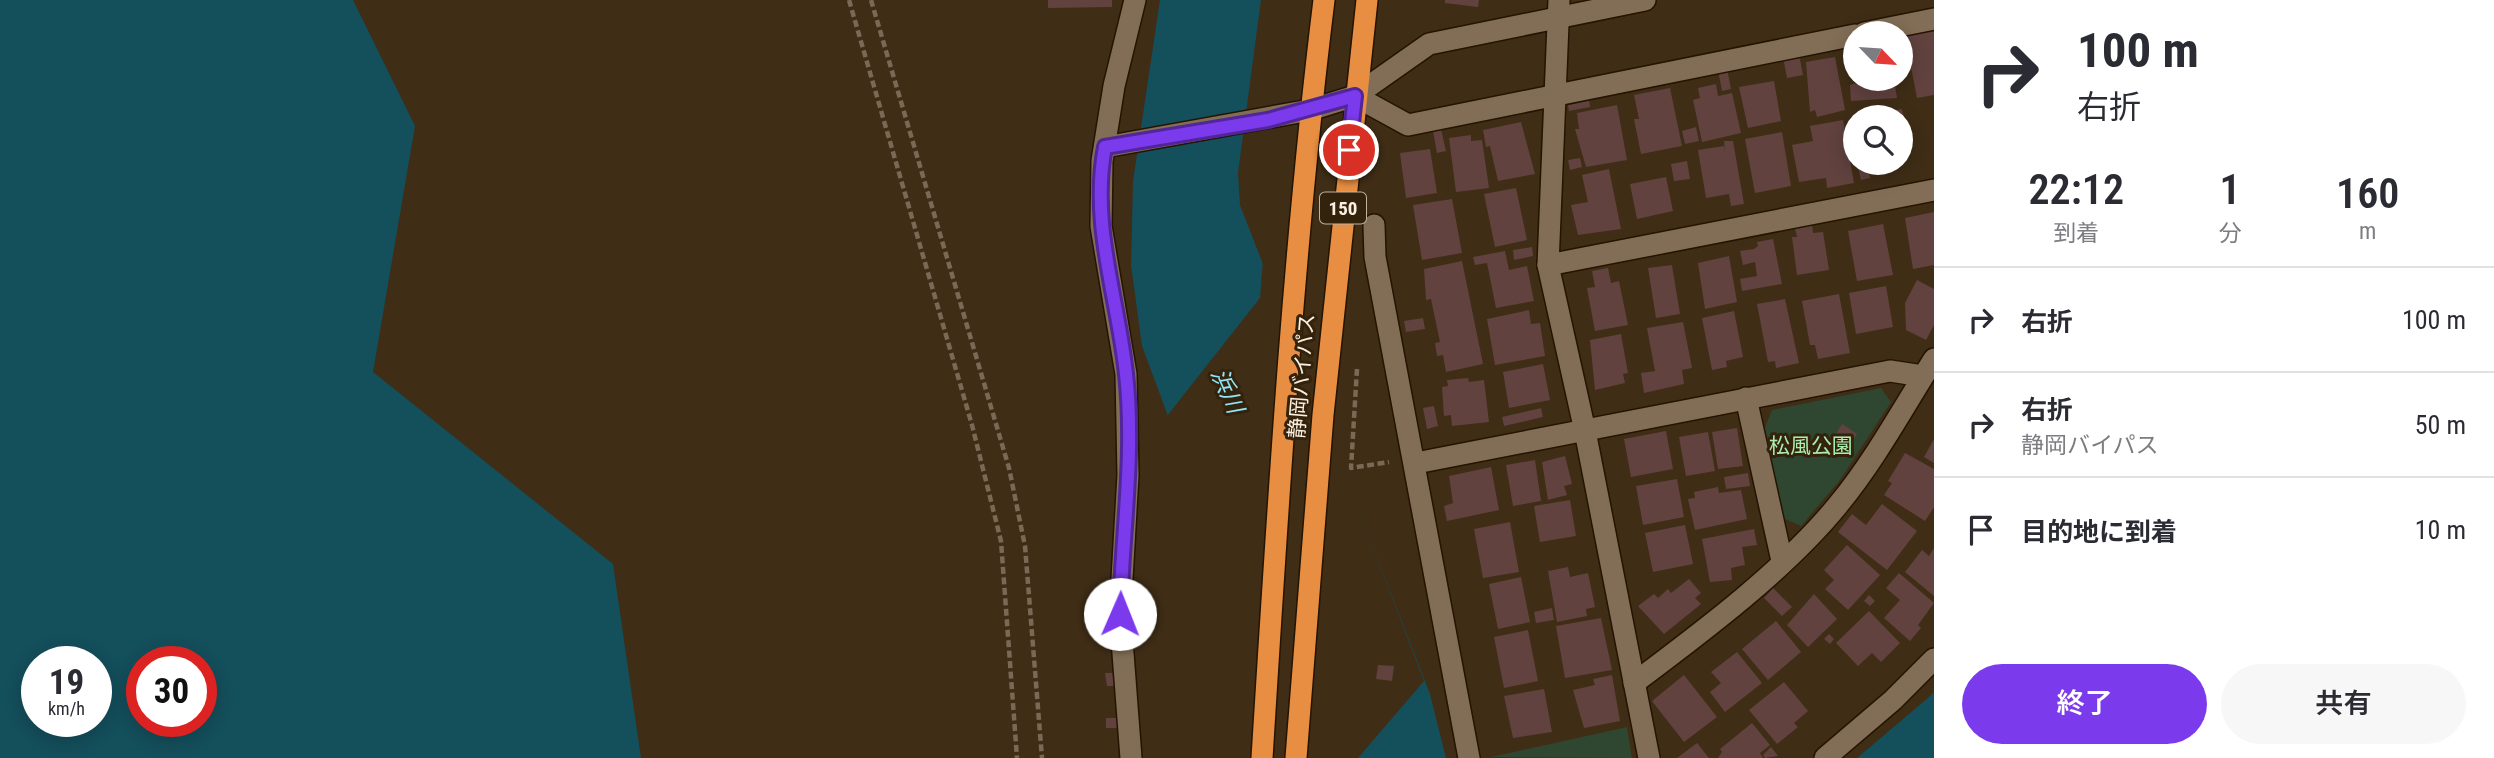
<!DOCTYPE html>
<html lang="ja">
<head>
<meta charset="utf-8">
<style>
  :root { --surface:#fff; --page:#f7f7f7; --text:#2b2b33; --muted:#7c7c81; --line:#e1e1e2; --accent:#7c3aed }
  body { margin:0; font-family:"Roboto Condensed","Noto Sans JP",sans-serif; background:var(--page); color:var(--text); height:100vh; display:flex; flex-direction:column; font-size:26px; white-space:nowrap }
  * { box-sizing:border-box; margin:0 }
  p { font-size:23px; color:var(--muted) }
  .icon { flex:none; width:38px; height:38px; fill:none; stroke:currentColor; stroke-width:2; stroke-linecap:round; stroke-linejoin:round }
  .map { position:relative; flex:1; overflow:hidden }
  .side { display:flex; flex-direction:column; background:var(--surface); width:560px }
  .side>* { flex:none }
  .guide { background:#fff; color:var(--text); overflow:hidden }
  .needle { width:46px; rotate:115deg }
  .tools { position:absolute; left:1843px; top:21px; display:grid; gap:14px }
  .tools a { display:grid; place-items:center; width:70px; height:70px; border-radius:50%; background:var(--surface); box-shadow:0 4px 18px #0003; font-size:35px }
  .speed { position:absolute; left:21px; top:646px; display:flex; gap:14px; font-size:35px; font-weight:700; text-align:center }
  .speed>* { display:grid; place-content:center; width:91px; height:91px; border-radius:50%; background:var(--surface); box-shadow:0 4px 18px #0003; line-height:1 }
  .speed small { font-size:18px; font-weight:400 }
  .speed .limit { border:10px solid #d22; background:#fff; color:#111 }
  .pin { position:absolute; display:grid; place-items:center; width:60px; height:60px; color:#fff; margin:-30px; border:4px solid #fff; border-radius:50%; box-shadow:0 2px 7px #0007 }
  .me { position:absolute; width:77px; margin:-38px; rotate:1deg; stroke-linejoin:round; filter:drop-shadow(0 0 5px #0008) }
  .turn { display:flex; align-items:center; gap:24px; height:147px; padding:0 28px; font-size:32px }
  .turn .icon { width:91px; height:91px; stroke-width:2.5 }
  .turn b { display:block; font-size:49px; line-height:60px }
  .eta { display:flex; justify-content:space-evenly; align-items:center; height:119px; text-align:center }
  .eta b { font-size:42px; font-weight:600; line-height:49px }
  .primary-button { display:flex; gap:14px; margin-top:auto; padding:14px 28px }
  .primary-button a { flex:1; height:80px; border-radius:42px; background:var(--accent); color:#fff; font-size:28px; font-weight:600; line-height:80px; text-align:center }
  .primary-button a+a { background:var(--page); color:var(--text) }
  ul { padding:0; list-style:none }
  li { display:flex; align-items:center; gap:21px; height:105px; padding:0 28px; border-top:2px solid var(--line) }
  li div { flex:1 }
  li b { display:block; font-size:26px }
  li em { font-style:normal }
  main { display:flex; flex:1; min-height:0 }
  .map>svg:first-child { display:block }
</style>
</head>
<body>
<main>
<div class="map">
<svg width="1934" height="758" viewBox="0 0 1934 758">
  <rect width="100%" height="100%" fill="#3f2d16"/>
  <g fill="#2f4630">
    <polygon points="1881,388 1891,402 1840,480 1801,526 1783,518 1764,430 1772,410"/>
    <polygon points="1627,727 1632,758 1491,757"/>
  </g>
  <g fill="#144f5c" fill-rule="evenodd">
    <path d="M0 0H353L415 126 373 372 613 564 641 758H0ZM37 662H96V721H37ZM142 662H201V721H142Z"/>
    <polygon points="1160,0 1261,0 1238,173 1240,205 1430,694 1446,758 1295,758 1142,346 1131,265 1133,181"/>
    <polygon points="1934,692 1934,758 1857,758 1928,698"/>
  </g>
  <polygon fill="#3f2d16" points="1263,260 1424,681 1358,758 1293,758 1167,416 1260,298"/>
  <g fill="#61423f">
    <polygon points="1048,0 1112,0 1112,7 1048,8"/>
    <polygon points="1445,0 1479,0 1478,7 1445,3"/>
    <polygon points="1934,31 1934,95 1917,98 1905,36"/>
    <polygon points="1799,54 1803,75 1787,78 1783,57"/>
    <polygon points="1835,57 1845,110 1817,117 1815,110 1810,112 1806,62"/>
    <polygon points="1727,68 1731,89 1722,91 1718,70"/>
    <polygon points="1856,79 1894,79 1897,98 1851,101 1850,85 1856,83"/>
    <polygon points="1774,81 1781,121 1748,128 1739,87"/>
    <polygon points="1716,84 1718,96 1732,93 1741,133 1702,142 1693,100 1700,98 1698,88"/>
    <polygon points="1670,88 1682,146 1641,154 1634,119 1639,119 1634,95"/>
    <polygon points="1589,100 1590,107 1569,111 1568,105"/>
    <polygon points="1617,105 1627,160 1586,167 1575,129 1579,129 1577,113"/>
    <polygon points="1902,109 1910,152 1900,154 1900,117 1863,116"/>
    <polygon points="1843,120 1854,183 1827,188 1826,178 1799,182 1792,145 1813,141 1810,126"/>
    <polygon points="1521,122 1535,174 1498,181 1490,146 1486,147 1483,130"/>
    <polygon points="1696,127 1699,141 1685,144 1682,131"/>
    <polygon points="1441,129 1446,151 1437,153 1433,131"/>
    <polygon points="1782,132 1791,186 1755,193 1745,139"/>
    <polygon points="1471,135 1471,141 1482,140 1489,188 1456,192 1449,138"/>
    <polygon points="1724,141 1733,141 1744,204 1731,206 1729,194 1706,198 1698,150 1724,146 1725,153"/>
    <polygon points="1430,149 1437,193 1406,198 1400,153"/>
    <polygon points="1580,158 1582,167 1570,170 1568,160"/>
    <polygon points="1687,161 1690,179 1674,181 1671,164"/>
    <polygon points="1857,163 1867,163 1870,178 1861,180"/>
    <polygon points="1609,169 1621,229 1578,235 1571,205 1588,202 1582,175"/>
    <polygon points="1666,177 1673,211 1637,219 1630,184"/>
    <polygon points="1516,188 1527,240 1495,247 1484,194"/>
    <polygon points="1452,199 1462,253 1422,260 1413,205"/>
    <polygon points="1934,212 1934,265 1913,269 1905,218"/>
    <polygon points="1883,224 1893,275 1857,281 1848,231"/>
    <polygon points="1812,225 1813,233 1823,232 1829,270 1797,275 1792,237 1797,237 1795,228"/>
    <polygon points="1773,239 1782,284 1742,291 1740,279 1757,276 1755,262 1743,265 1740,251 1754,249 1758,246 1757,242"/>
    <polygon points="1532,247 1533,256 1514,260 1513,250"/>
    <polygon points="1505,251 1509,270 1527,266 1534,301 1496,308 1487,263 1475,265 1473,257"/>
    <polygon points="1729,256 1737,302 1705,309 1698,263"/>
    <polygon points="1462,261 1483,364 1446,372 1443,355 1437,356 1435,343 1440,342 1431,299 1426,300 1424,269"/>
    <polygon points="1672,265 1680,314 1656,318 1648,268"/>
    <polygon points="1608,268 1611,283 1619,281 1628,325 1595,331 1587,288 1595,287 1592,271"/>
    <polygon points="1917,280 1934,289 1934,325 1926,340 1906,330 1905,303"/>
    <polygon points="1886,286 1893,327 1856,334 1849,293"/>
    <polygon points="1839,294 1850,353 1818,359 1815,345 1810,345 1802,301"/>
    <polygon points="1785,299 1799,363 1776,368 1775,361 1768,362 1757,304"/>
    <polygon points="1529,310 1531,324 1540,323 1545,356 1495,365 1487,319"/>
    <polygon points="1734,311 1743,357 1726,361 1727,367 1712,370 1702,318"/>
    <polygon points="1423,318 1425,329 1406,332 1404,321"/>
    <polygon points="1683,322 1692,368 1682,370 1684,384 1644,393 1641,373 1655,371 1647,328"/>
    <polygon points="1621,334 1628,373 1623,374 1625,383 1595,390 1590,340"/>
    <polygon points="1543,364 1550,400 1509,408 1503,372"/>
    <polygon points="1468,378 1469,382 1484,380 1489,422 1452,426 1451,415 1444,416 1442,387 1448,386 1447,380"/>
    <polygon points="1434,406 1438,426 1427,429 1423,408"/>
    <polygon points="1541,408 1543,417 1504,426 1502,417"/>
    <polygon points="1842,424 1857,434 1847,449 1832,440"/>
    <polygon points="1737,428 1743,466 1718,469 1712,432"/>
    <polygon points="1666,431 1673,469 1631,477 1624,439"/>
    <polygon points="1708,432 1715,471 1686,476 1679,437"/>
    <polygon points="1934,439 1934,463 1924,457"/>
    <polygon points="1905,453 1934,469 1934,507 1925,521 1884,495 1892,483 1888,481"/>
    <polygon points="1565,456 1572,484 1564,486 1567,495 1548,500 1542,462"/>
    <polygon points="1535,460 1541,501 1513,506 1506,465"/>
    <polygon points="1491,467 1499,510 1447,521 1444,506 1453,503 1449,476"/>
    <polygon points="1748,473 1750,486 1726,489 1724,477"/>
    <polygon points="1677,479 1684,517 1643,525 1636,486"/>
    <polygon points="1718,487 1719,493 1741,490 1747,519 1695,530 1688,499 1695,498 1694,492"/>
    <polygon points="1570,500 1576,536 1540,542 1534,506"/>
    <polygon points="1882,504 1917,531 1887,570 1838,532 1852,514 1866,525"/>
    <polygon points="1510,522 1519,572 1483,578 1474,529"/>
    <polygon points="1685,525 1693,564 1653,572 1645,533"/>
    <polygon points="1754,529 1757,545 1742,547 1745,565 1731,568 1732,580 1710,582 1702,539"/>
    <polygon points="1847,545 1880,575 1848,610 1825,589 1834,580 1824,570"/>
    <polygon points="1934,548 1934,596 1905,572 1922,550 1929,556"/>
    <polygon points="1568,567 1570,577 1588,573 1595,607 1586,609 1587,616 1557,622 1548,571"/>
    <polygon points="1899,573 1934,603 1918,625 1921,628 1910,641 1884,618 1900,600 1886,588"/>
    <polygon points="1521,577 1530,622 1498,629 1489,584"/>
    <polygon points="1689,579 1701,593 1695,598 1701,604 1664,634 1638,606 1654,594 1658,598 1668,589 1671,593"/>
    <polygon points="1773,588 1792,607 1782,616 1764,598"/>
    <polygon points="1814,594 1837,619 1808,647 1787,625"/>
    <polygon points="1869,595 1875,601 1870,606 1864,601"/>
    <polygon points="1552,608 1554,620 1536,623 1534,612"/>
    <polygon points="1869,611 1900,643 1881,662 1872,653 1858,666 1836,643"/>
    <polygon points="1601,618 1612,670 1565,678 1556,626"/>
    <polygon points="1776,621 1801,652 1768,680 1742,649"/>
    <polygon points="1528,630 1538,681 1504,688 1494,637"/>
    <polygon points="1829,634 1834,639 1830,644 1824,639"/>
    <polygon points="1737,652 1762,683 1725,712 1710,692 1721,683 1711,672"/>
    <polygon points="1378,665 1394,666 1392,681 1376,679"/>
    <polygon points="1105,673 1115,673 1116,686 1107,686"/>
    <polygon points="1612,675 1620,721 1584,728 1573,690 1595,685 1593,679"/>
    <polygon points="1684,675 1717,717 1684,742 1652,701"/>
    <polygon points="1784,682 1808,711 1794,723 1798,727 1777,744 1749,710"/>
    <polygon points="1544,689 1552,732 1513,738 1504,696"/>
    <polygon points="1106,718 1118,718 1119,728 1106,728"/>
    <polygon points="1752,723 1770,745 1760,753 1763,758 1718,758 1722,752 1720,749"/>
    <polygon points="1697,743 1709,758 1677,758"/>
    <polygon points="1771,747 1778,756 1765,758 1763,755"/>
  </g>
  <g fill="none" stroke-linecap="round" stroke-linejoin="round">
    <g stroke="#251401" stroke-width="24">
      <g id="minor">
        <polyline points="1559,0 1548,265 1585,431 1649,758"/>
        <polyline points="1864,33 1934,19"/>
        <polyline points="1355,96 1408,125 1855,35"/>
        <polyline points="1105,147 1310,110 1355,96 1429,44 1645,0"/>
        <polyline points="1374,225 1375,257 1469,758"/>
        <polyline points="1548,265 1934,190"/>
        <polyline points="1746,398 1782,561"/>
        <polyline points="1416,463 1890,371 1923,376"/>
        <path d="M1634 683C1702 632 1784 571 1838 505 1875 460 1903 408 1934 359"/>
        <polyline points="1131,758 1120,614 1128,475 1126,374 1101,226 1102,161 1114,86 1135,0"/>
        <polyline points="1825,758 1893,700 1934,659"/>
      </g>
    </g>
    <g stroke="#251401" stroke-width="24">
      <g id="highway">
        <path d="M1262 758C1278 505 1293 251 1324 0"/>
        <polyline points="1296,758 1323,415 1367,0"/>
      </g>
    </g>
    <g stroke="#796955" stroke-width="4.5" stroke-dasharray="7 3.5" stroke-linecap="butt">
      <polyline points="849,0 972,425 1001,541 1017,758"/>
      <polyline points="871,0 1009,468 1025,546 1042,758"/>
      <polyline points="1357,369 1351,468 1389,462"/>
    </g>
    <use href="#minor" stroke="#826e56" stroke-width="21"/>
    <use href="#highway" stroke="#e88e42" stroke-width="21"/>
  </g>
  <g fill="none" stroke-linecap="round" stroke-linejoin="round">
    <g stroke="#51269a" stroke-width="18">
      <path id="route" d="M1120 614C1122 535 1135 454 1126 374 1118 298 1090 224 1105 147L1268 120 1355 96 1349 150"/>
    </g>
    <use href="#route" stroke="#7c3aed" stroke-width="12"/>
  </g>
  <g text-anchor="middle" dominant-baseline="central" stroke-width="6" stroke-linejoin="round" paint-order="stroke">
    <rect fill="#34230c" stroke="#bfb2a1" stroke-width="2" x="1320" y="192.5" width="46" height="31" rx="5"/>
    <g font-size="19" font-weight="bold" fill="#faefe1">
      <text x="1343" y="208">150</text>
    </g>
    <g font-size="21" fill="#faefe1" stroke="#34230c">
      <text transform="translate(1302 376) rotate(-85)">静岡バイパス</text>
    </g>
    <g font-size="21" fill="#abedaf" stroke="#34230c">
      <text x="1811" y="446">松風公園</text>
    </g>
    <g font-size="23" font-style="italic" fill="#91e5f9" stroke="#34230c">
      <text transform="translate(1227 391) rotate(66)">浜川</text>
    </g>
  </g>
</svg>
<div class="tools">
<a><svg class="needle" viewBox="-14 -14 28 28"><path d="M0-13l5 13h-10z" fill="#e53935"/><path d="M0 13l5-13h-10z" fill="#7c7c81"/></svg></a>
<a><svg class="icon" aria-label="search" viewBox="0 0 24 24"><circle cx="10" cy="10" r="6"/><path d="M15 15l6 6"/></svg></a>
</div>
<div class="speed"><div>19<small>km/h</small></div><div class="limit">30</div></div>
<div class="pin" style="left:1349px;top:150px;background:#d93025"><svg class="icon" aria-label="arrive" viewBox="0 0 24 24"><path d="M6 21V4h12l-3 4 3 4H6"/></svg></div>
<svg class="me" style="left:1120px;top:614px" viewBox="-20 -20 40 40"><circle r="19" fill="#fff"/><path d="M0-13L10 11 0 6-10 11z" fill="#7c3aed"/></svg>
</div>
<section class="side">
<div class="guide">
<div class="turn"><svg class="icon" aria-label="right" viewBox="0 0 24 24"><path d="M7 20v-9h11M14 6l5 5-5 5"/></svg><div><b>100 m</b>右折</div></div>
</div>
<div class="eta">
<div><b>22:12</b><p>到着</p></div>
<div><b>1</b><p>分</p></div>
<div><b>160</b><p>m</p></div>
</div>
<ul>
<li><svg class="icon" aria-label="right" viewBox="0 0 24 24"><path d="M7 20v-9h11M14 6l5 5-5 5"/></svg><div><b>右折</b></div><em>100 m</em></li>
<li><svg class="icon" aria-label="right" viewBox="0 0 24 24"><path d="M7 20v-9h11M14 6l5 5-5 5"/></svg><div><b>右折</b><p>静岡バイパス</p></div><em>50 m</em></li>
<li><svg class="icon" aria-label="arrive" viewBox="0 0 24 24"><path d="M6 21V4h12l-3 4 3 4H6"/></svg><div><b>目的地に到着</b></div><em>10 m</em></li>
</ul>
<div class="primary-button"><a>終了</a><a>共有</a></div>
</section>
</main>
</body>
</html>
